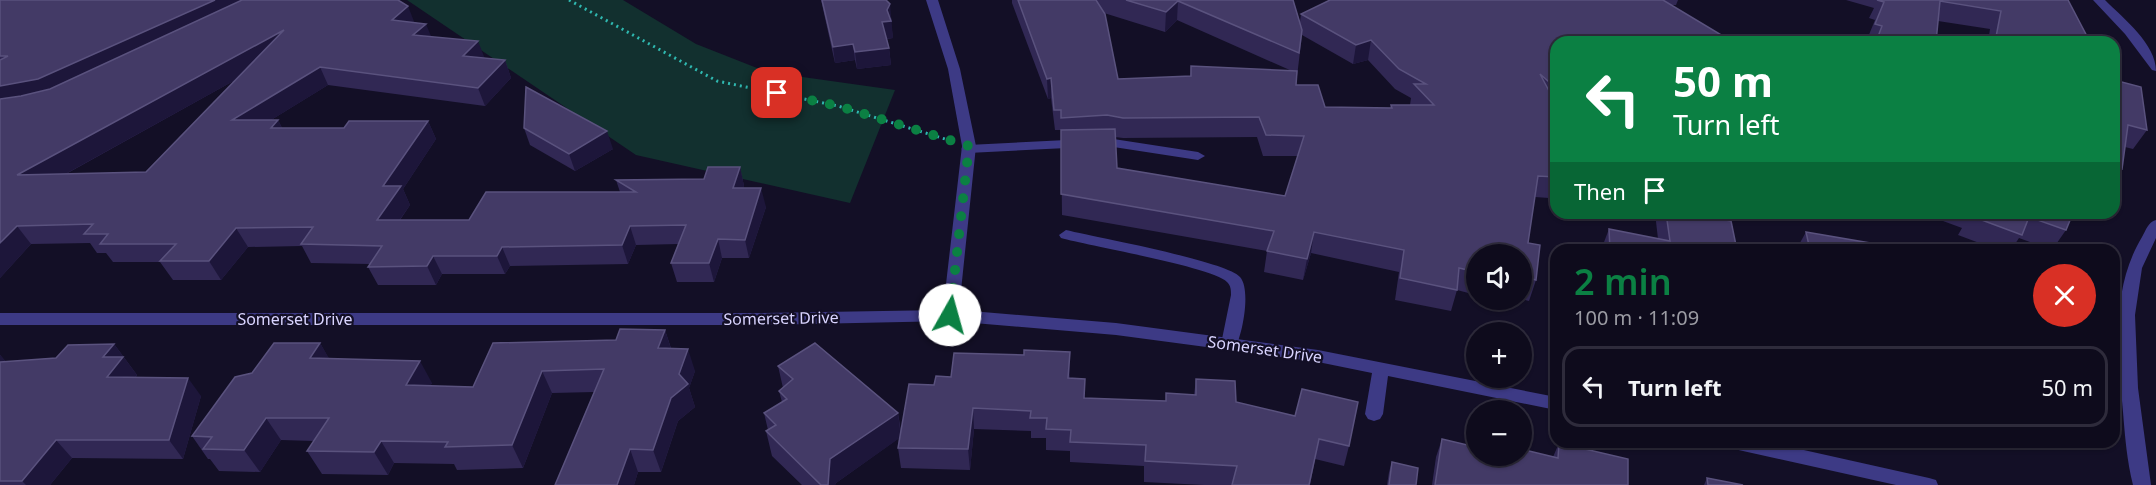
<!DOCTYPE html>
<html lang="en">
<head>
<meta charset="utf-8">
<style>
  :root { --surface:#0e0b1c; --page:#1c1929; --text:#f1f3f6; --muted:#9b9ba3; --line:#2e2b3b; --accent:#0b8043 }
  body { margin:0; font-family:"Noto Sans",sans-serif; background:var(--page); color:var(--text); height:100vh; display:flex; flex-direction:column; font-size:22px; white-space:nowrap }
  * { box-sizing:border-box; margin:0 }
  p { font-size:20px; color:var(--muted) }
  .icon { flex:none; width:33px; height:33px; fill:none; stroke:currentColor; stroke-width:2; stroke-linecap:round; stroke-linejoin:round }
  .map { position:relative; flex:1; overflow:hidden }
  .sheet { position:absolute; left:1550px; top:244px; width:570px; height:204px; display:flex; flex-direction:column; background:var(--surface); border-radius:18px; box-shadow:0 2px 4px #0004,0 0 0 2px var(--line) }
  .sheet>* { flex:none }
  .hud { position:absolute; left:1550px; top:36px; width:570px; height:183px; border-radius:18px; box-shadow:0 2px 4px #0004,0 0 0 2px var(--line); background:#0b8043; color:#fff; overflow:hidden }
  .buttons { position:absolute; left:1466px; top:244px; display:grid; gap:12px }
  .buttons a { display:grid; place-items:center; width:66px; height:66px; border-radius:50%; background:var(--surface); box-shadow:0 2px 4px #0004,0 0 0 2px var(--line); font-size:30px }
  .pin { position:absolute; display:grid; place-items:center; width:51px; height:51px; color:#fff; margin:-26px; border-radius:12px; box-shadow:0 3px 9px #0006 }
  .me { position:absolute; width:66px; margin:-33px; rotate:7deg; stroke-linejoin:round; filter:drop-shadow(0 0 4px #0008) }
  .turn { display:flex; align-items:center; gap:21px; height:126px; padding:0 24px; font-size:27px }
  .turn .icon { width:78px; height:78px; stroke-width:2.5 }
  .turn b { display:block; font-size:42px; line-height:51px }
  .then { display:flex; align-items:center; height:57px; padding:0 24px; background:#0003; gap:12px; font-size:22px }
  .round { display:grid; place-items:center; flex:none; width:63px; height:63px; border-radius:32px; background:var(--page) }
  .headline { display:flex; align-items:center; justify-content:space-between; height:102px; padding:0 24px }
  h1 { font-size:36px; font-weight:600; line-height:45px; color:var(--accent) }
  ul { padding:0; list-style:none }
  li { display:flex; align-items:center; gap:18px; height:81px; margin:0 12px 9px; padding:0 12px; border:3px solid var(--line); border-radius:18px }
  li div { flex:1 }
  li b { display:block; font-size:22px }
  li em { font-style:normal }
  .map>svg:first-child { display:block }
</style>
</head>
<body>
<div class="map">
<svg width="2156" height="485" viewBox="0 0 2156 485">
  <rect width="100%" height="100%" fill="#130f26"/>
  <polygon fill="#12302f" points="407,0 623,0 696,44 767,72 895,90 850,203 636,155"/>
  <g fill="none" stroke-linecap="round" stroke-linejoin="round">
    <polyline stroke="#2fb8b0" stroke-width="3" stroke-dasharray="2 4" stroke-linecap="butt" points="569,0 717,81 838,106 945,139"/>
    <g fill="#3d3a85" fill-rule="evenodd">
      <polygon points="1107,138 1198,152 1205,156 1198,160 1107,146 968,153 961,149 968,145"/>
      <path d="M1066 230C1095 237 1226 261 1240 277 1251 289 1243 334 1235 348H1223L1221 344 1231 295C1231 290 1231 286 1227 282 1213 267 1089 246 1061 238L1059 235Z"/>
    </g>
    <g fill="#3d3a85" fill-rule="evenodd">
      <polygon points="926,0 938,0 960,69 976,146 959,310 1116,323 1318,350 1556,397 1556,410 1388,376 1383,414 1380,419 1374,421 1368,419 1365,414 1372,373 1318,362 1116,335 950,321 761,325 0,325 0,313 761,313 943,310 962,146 948,69"/>
      <path d="M2093 0H2105C2124 19 2156 44 2156 71L2152 70 2125 34Z"/>
      <path d="M2156 220V238L2142 268 2135 315 2138 388 2151 485H2133C2127 461 2125 437 2123 412 2118 353 2110 290 2142 237 2146 230 2148 222 2156 220Z"/>
      <polygon points="1725,442 1768,442 1929,478 1936,480 1938,485 1896,485 1734,449 1728,447"/>
    </g>
  </g>
  <g fill="#312854" fill-rule="evenodd">
    <path d="M0 0 415 22 431 37 485 58 505 60 511 78 485 106 328 85 271 120H278L282 128H344L428 121 436 139 403 189 410 205 400 220H469L620 192 616 180 704 179 740 167 744 186 743 188 766 207 749 258H722L714 282H677L671 263 678 244 636 245 628 264 510 266 505 274H442L436 285H378L368 267 370 264 311 263 302 246 248 247 221 280H173L160 262H113L106 253H97L90 243 31 244 0 278ZM237 79 146 172 66 174Z"/>
    <polygon points="821,0 886,0 892,21 891,23 893,38 887,39 889,48 891,65 857,69 855,60 835,63"/>
    <path d="M1012 0H1293L1300 22 1301 14 1330 0H1678L1676 5H1672L1556 42V114L1550 166 1555 177 1549 198 1535 197 1528 243 1536 280 1529 301 1521 299V255H1476V295L1457 290 1451 311 1395 300 1399 272 1311 253 1303 280 1264 272 1267 251 1062 215 1061 130H1055L1051 98 1048 99 1012 3ZM1104 13 1165 32 1177 20 1292 71 1191 66 1190 76 1118 79ZM1302 35 1353 64 1368 60 1395 89 1411 98 1410 105H1391L1390 108 1325 107 1296 85ZM1115 137 1123 138 1257 137 1263 156H1298L1285 196 1117 168Z"/>
    <polygon points="1846,0 2068,0 2090,42 1988,42 1990,29 1938,21 1936,42 1866,42 1875,20 1869,18 1874,8"/>
    <polygon points="2114,80 2147,130 2133,149 2125,147 2122,169 2114,181"/>
    <polygon points="524,128 613,149 575,171 530,145"/>
    <polygon points="1655,213 1724,213 1708,217 1737,250 1601,250 1609,229 1658,239"/>
    <polygon points="1947,213 2088,213 2084,218 2073,213 2066,230 2052,250 2019,238 2011,250 1998,250 1958,235 1962,228 1943,221"/>
    <polygon points="1806,232 1872,250 1796,250"/>
    <polygon points="1499,300 1511,300 1510,302"/>
    <polygon points="665,330 671,348 695,371 689,388 695,407 678,421 661,472 638,472 634,485 555,485 594,392 552,393 523,468 457,470 454,464 394,463 388,475 322,474 307,451 314,441 281,440 260,472 219,471 210,459 208,459 192,436 252,373 320,343 329,359 432,383 430,386 473,387 616,340"/>
    <polygon points="114,344 137,375 136,377 201,396 183,459 72,458 50,485 0,485 0,355 6,362 56,358"/>
    <polygon points="778,366 898,413 901,431 934,385 951,377 1070,373 1070,378 1085,398 1166,401 1194,395 1196,379 1236,402 1349,446 1344,466 1315,459 1310,485 1204,485 1144,482 1144,466 1070,462 1070,451 1046,450 1046,438 1031,438 1031,431 974,429 970,470 901,468 898,448 899,438 836,483 835,485 802,485 772,456 766,431 768,430 764,413 782,402 779,391 783,388"/>
    <polygon points="1442,439 1476,447 1553,457 1559,443 1628,485 1432,485 1436,457"/>
    <polygon points="2001,442 2014,442 2012,445"/>
    <polygon points="2053,442 2069,442 2066,446"/>
    <polygon points="1392,462 1416,485 1387,485 1389,472"/>
    <polygon points="1707,478 1743,485 1704,485"/>
  </g>
  <g fill="#1d163a">
    <polygon points="215,0 259,0 50,97 0,106 0,86"/>
    <polygon points="1178,1 1177,20 1165,32 1166,12"/>
    <polygon points="890,4 893,38 884,39 882,22"/>
    <polygon points="408,6 415,24 392,20"/>
    <polygon points="426,24 433,41 413,35"/>
    <polygon points="284,30 293,48 31,193 17,175"/>
    <polygon points="1371,40 1368,60 1353,64 1356,45"/>
    <polygon points="478,41 485,59 463,56"/>
    <polygon points="853,44 855,60 835,63 833,47"/>
    <polygon points="889,48 891,65 857,69 855,52"/>
    <polygon points="505,60 511,78 485,106 478,88"/>
    <polygon points="320,67 328,85 242,138 232,120"/>
    <polygon points="1051,78 1051,98 1048,99 1047,79"/>
    <polygon points="278,120 287,138 271,128"/>
    <polygon points="428,121 436,139 403,189 410,205 387,238 377,220 383,186"/>
    <polygon points="607,131 613,149 575,171 569,154"/>
    <polygon points="740,167 744,186 737,206 733,188"/>
    <polygon points="761,188 766,207 749,258 745,240"/>
    <polygon points="1666,213 1724,213 1668,227"/>
    <polygon points="17,226 31,244 0,278 0,243"/>
    <polygon points="630,226 636,245 628,264 622,245"/>
    <polygon points="236,228 248,247 221,280 209,261"/>
    <polygon points="1314,232 1311,253 1303,280 1307,259"/>
    <polygon points="718,239 722,258 714,282 709,263"/>
    <polygon points="502,247 510,266 505,274 497,256"/>
    <polygon points="433,256 442,274 436,285 427,266"/>
    <polygon points="665,330 672,352 658,348"/>
    <polygon points="320,343 333,365 310,358"/>
    <polygon points="114,344 137,375 121,395 107,377 103,357"/>
    <polygon points="688,349 695,371 689,388 695,407 678,421 661,472 653,450"/>
    <polygon points="1070,352 1070,373 1068,398 1068,378"/>
    <polygon points="0,355 9,365 0,376"/>
    <polygon points="420,361 432,383 418,408 406,385"/>
    <polygon points="542,371 552,393 523,468 512,445"/>
    <polygon points="188,378 201,396 183,459 169,440"/>
    <polygon points="973,408 974,429 970,470 968,449"/>
    <polygon points="898,413 901,437 836,483 835,485 828,485 830,459"/>
    <polygon points="266,418 281,440 260,472 244,450"/>
    <polygon points="56,440 72,458 50,485 26,485 22,481"/>
    <polygon points="381,441 394,463 388,475 374,452"/>
    <polygon points="630,449 638,472 634,485 617,485"/>
  </g>
  <g fill="#433a66" stroke="#5a527e" stroke-width="1.5" fill-rule="evenodd">
    <polygon points="0,0 215,0 38,79 0,86 0,60 8,56 0,56"/>
    <path d="M242 0H398L408 6 392 20 426 24 413 35 478 41 463 56 505 60 478 88 320 67 232 120H278L271 128H344L349 121H428L383 186H401L377 220H469L486 192H636L616 180 704 179 708 167H740L733 188H761L745 240 718 239 709 263H671L686 225 630 226 622 245 502 247 497 256H433L427 266 368 267 382 246 301 244 313 227 236 228 209 261H160L176 244H100L108 234H84L93 224 17 226 0 243V99L21 96 50 89ZM284 30 146 172 17 175Z"/>
    <polygon points="822,0 886,0 890,4 887,10 891,21 882,22 889,48 855,52 853,44 833,47"/>
    <polygon points="1018,0 1096,0 1105,14 1118,79 1191,76 1191,66 1297,71 1296,85 1318,85 1325,107 1392,108 1391,105 1434,105 1414,84 1426,84 1399,69 1371,40 1356,45 1301,14 1330,0 1663,0 1733,42 1556,42 1556,88 1540,74 1556,104 1556,114 1550,166 1555,177 1538,176 1528,243 1540,245 1536,280 1521,276 1521,255 1476,255 1476,272 1459,268 1457,290 1400,278 1404,250 1314,232 1307,259 1267,251 1274,231 1061,194 1061,130 1115,129 1117,168 1285,196 1304,136 1266,135 1259,117 1123,118 1107,115 1061,118 1061,110 1054,110 1051,78 1047,79"/>
    <polygon points="1126,0 1293,0 1302,30 1299,53 1178,1 1166,12"/>
    <polygon points="1877,0 2068,0 2090,42 1995,42 2001,11 1940,1 1936,42 1876,42 1882,26 1875,24 1884,2"/>
    <polygon points="2114,80 2141,87 2147,130 2128,125 2122,169 2114,167"/>
    <polygon points="526,87 607,131 569,154 524,128"/>
    <polygon points="1666,213 1687,213 1731,221 1737,250 1610,250 1609,229 1670,241"/>
    <polygon points="1972,213 2073,213 2066,230 2029,217 2022,235 1971,216"/>
    <polygon points="1806,232 1870,243 1872,250 1810,250"/>
    <polygon points="620,329 665,330 658,348 688,349 679,374 688,384 671,398 653,450 630,449 617,485 555,485 604,369 542,371 512,445 445,447 448,442 381,441 374,452 307,451 329,418 266,418 244,450 203,449 212,437 192,436 235,377 252,373 274,343 320,343 310,358 420,361 406,385 473,387 493,343 616,340"/>
    <polygon points="815,343 898,413 830,459 828,485 821,485 766,431 776,425 764,413 787,399 779,391 793,379 778,366"/>
    <polygon points="114,344 103,357 123,357 107,377 188,378 169,440 56,440 22,481 0,481 0,362 56,358 68,345"/>
    <polygon points="1024,350 1070,352 1068,378 1085,379 1084,398 1166,401 1166,393 1196,395 1196,379 1235,381 1236,402 1295,416 1302,389 1358,402 1349,446 1319,439 1309,485 1232,485 1237,466 1145,461 1146,445 1070,442 1071,430 1046,429 1047,418 1030,418 1031,411 973,408 968,449 898,448 909,384 934,385 936,376 951,377 954,353 1024,355"/>
    <polygon points="1442,439 1476,447 1476,456 1521,456 1521,449 1558,458 1559,443 1628,459 1628,485 1435,485"/>
    <polygon points="1392,462 1418,468 1416,485 1389,485"/>
    <polygon points="1707,478 1743,485 1708,485"/>
  </g>
  <g fill="none" stroke-linecap="round" stroke-linejoin="round">
    <polyline stroke="#0b8043" stroke-width="10" stroke-dasharray="0 18" points="777,93 838,106 969,146 950,315"/>
  </g>
  <g text-anchor="middle" dominant-baseline="central" stroke-width="4.5" stroke-linejoin="round" paint-order="stroke">
    <g font-size="16" fill="#d9d4ff" stroke="#130f26">
      <text transform="translate(781 318) rotate(-1)">Somerset Drive</text>
      <text x="295" y="319">Somerset Drive</text>
      <text transform="translate(1265 349) rotate(8)">Somerset Drive</text>
    </g>
  </g>
</svg>
<div class="buttons">
<a><svg class="icon" aria-label="sound" viewBox="0 0 24 24"><path d="M4 9h4l5-4v14l-5-4H4zM17 9q2 3 0 6"/></svg></a>
<a>+</a>
<a>−</a>
</div>
<div class="pin" style="left:777px;top:93px;background:#d93025"><svg class="icon" aria-label="arrive" viewBox="0 0 24 24"><path d="M6 21V4h12l-3 4 3 4H6"/></svg></div>
<svg class="me" style="left:950px;top:315px" viewBox="-20 -20 40 40"><circle r="19" fill="#fff"/><path d="M0-13L10 11 0 6-10 11z" fill="#0b8043"/></svg>
<div class="hud">
<div class="turn"><svg class="icon" aria-label="left" viewBox="0 0 24 24"><path d="M17 20v-9H6M10 6l-5 5 5 5"/></svg><div><b>50 m</b>Turn left</div></div>
<div class="then">Then<svg class="icon" aria-label="arrive" viewBox="0 0 24 24"><path d="M6 21V4h12l-3 4 3 4H6"/></svg></div>
</div>
<section class="sheet">
<div class="headline"><div><h1>2 min</h1><p>100 m · 11:09</p></div><a class="round" style="background:#d93025;color:#fff"><svg class="icon" aria-label="close" viewBox="0 0 24 24"><path d="M6 6l12 12M18 6L6 18"/></svg></a></div>
<ul>
<li><svg class="icon" aria-label="left" viewBox="0 0 24 24"><path d="M17 20v-9H6M10 6l-5 5 5 5"/></svg><div><b>Turn left</b></div><em>50 m</em></li>
</ul>
</section>
</div>
</body>
</html>
